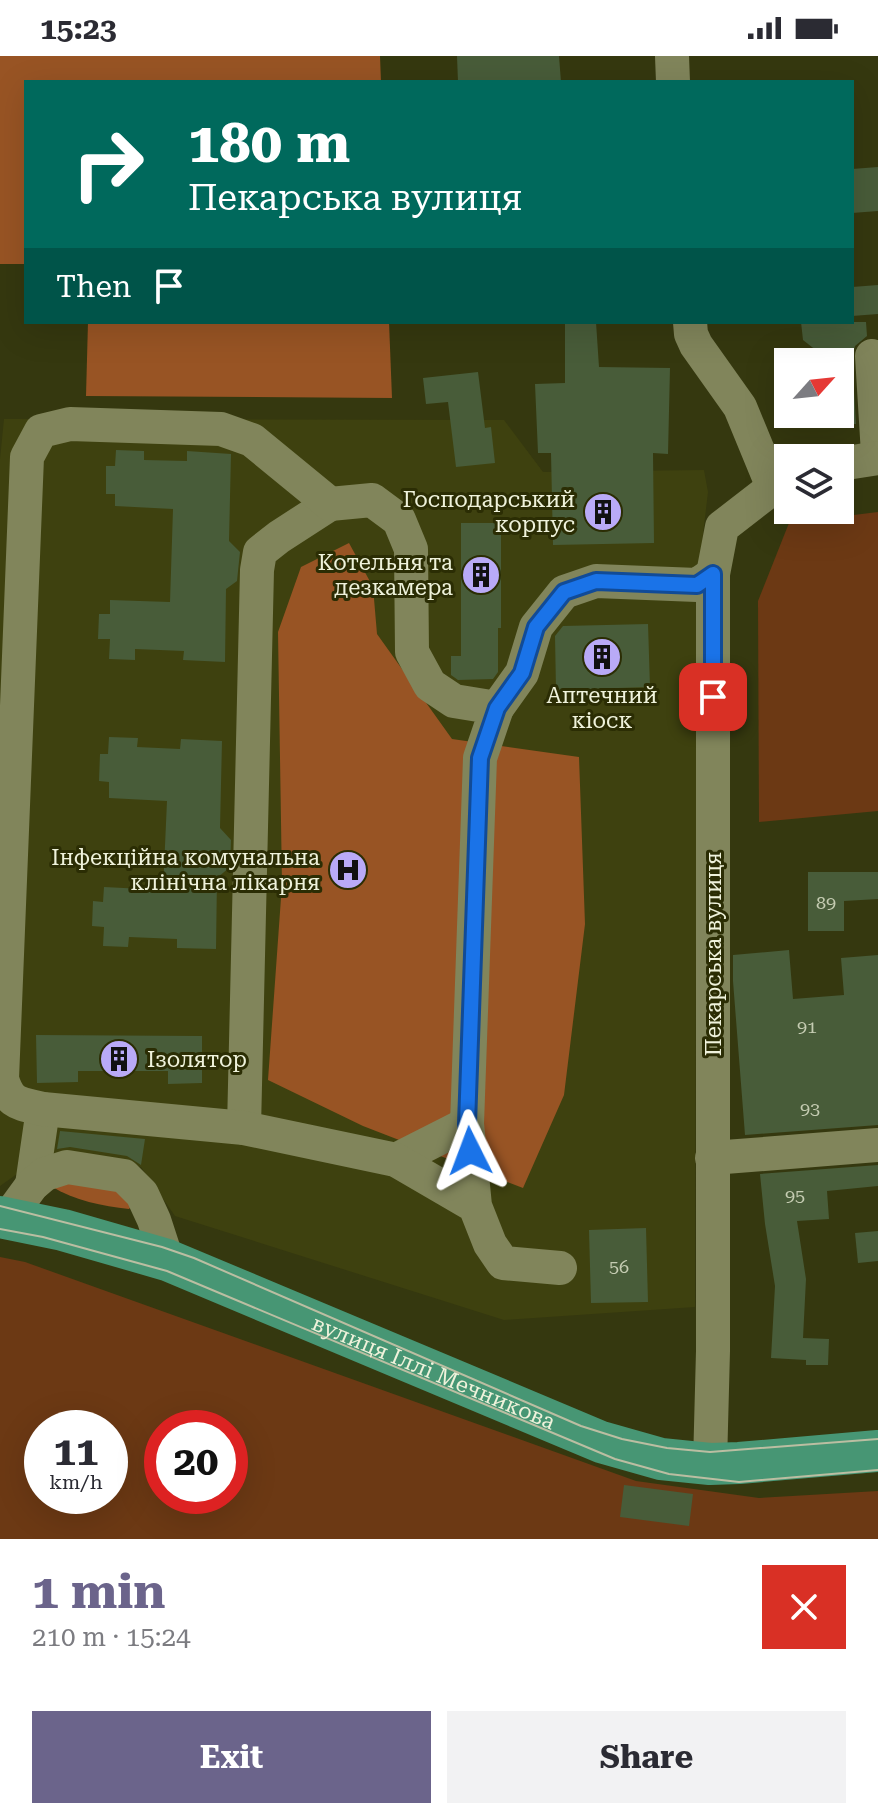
<!DOCTYPE html>
<html lang="en">
<head>
<meta charset="utf-8">
<style>
  :root { --surface:#fff; --page:#f2f2f3; --text:#2b2b33; --muted:#7c7c81; --accent:#6b648b }
  body { margin:0; font-family:"Roboto Serif",serif; background:var(--page); color:var(--text); height:100vh; display:flex; flex-direction:column; font-size:30px; white-space:nowrap }
  * { box-sizing:border-box; margin:0 }
  p { font-size:26px; color:var(--muted) }
  .icon { flex:none; width:44px; height:44px; fill:none; stroke:currentColor; stroke-width:2; stroke-linecap:round; stroke-linejoin:round }
  .map { position:relative; height:1483px; overflow:hidden }
  .side { display:flex; flex-direction:column; background:var(--surface); flex:1 }
  .side>* { flex:none }
  .top-card { position:absolute; left:24px; top:24px; width:830px; height:244px; border-radius:0px; box-shadow:0 8px 32px #0002; background:#00695c; color:#fff; overflow:hidden }
  .needle { width:52px; rotate:63deg }
  .buttons { position:absolute; left:774px; top:292px; display:grid; gap:16px }
  .buttons a { display:grid; place-items:center; width:80px; height:80px; border-radius:0px; background:var(--surface); box-shadow:0 8px 32px #0002; font-size:40px }
  .speed { position:absolute; left:24px; top:1354px; display:flex; gap:16px; font-size:40px; font-weight:700; text-align:center }
  .speed>* { display:grid; place-content:center; width:104px; height:104px; border-radius:50%; background:var(--surface); box-shadow:0 8px 32px #0002; line-height:1 }
  .speed small { font-size:20px; font-weight:400 }
  .speed .limit { border:12px solid #d22; background:#fff; color:#111 }
  .pin { position:absolute; display:grid; place-items:center; width:68px; height:68px; color:#fff; margin:-34px; border-radius:16px; box-shadow:0 4px 12px #0006 }
  .me { position:absolute; width:88px; margin:-44px; rotate:357deg; stroke-linejoin:round; filter:drop-shadow(0 0 6px #0008) }
  .turn { display:flex; align-items:center; gap:28px; height:168px; padding:0 32px; font-size:36px }
  .turn .icon { width:104px; height:104px; stroke-width:2.5 }
  .turn b { display:block; font-size:56px; line-height:68px }
  .then { display:flex; align-items:center; height:76px; padding:0 32px; background:#0003; gap:16px; font-size:30px }
  .round { display:grid; place-items:center; flex:none; width:84px; height:84px; border-radius:0px; background:var(--page) }
  .overview { display:flex; align-items:center; justify-content:space-between; height:136px; padding:0 32px }
  h1 { font-size:48px; font-weight:700; line-height:60px; color:var(--accent) }
  .primary-button { display:flex; gap:16px; margin-top:auto; padding:16px 32px }
  .primary-button a { flex:1; height:92px; border-radius:0px; background:var(--accent); color:#fff; font-size:32px; font-weight:700; line-height:92px; text-align:center }
  .primary-button a+a { background:var(--page); color:var(--text) }
  .status { display:flex; justify-content:space-between; align-items:center; height:56px; padding:0 40px; background:var(--surface); direction:ltr }
  .status svg { height:22px; fill:currentColor }
  .map>svg:first-child { display:block }
</style>
</head>
<body>
<div class="status"><b>15:23</b><svg viewBox="0 0 49 12"><path d="M0 12V9h3v3zM5 12V6h3v6zM10 12V3h3v9zM15 12V0h3v12zM26 1h20v11H26zM47 4h2v5h-2z"/></svg></div>
<div class="map">
<svg width="878" height="1483" viewBox="0 0 878 1483">
  <rect width="100%" height="100%" fill="#35380f"/>
  <polygon fill="#3e410f" points="4,363 504,364 543,416 704,414 708,436 697,529 695,1251 504,1264 175,1160 141,1111 51,1098 24,1113 0,1130 0,403"/>
  <g fill="#6c3914" fill-rule="evenodd">
    <polygon points="878,456 878,755 759,766 758,545 789,467"/>
    <path d="M0 1201 25 1206 636 1425 759 1442 878 1435V1483H0ZM42 1372H110V1440H42ZM162 1372H230V1440H162Z"/>
  </g>
  <g fill="#985424">
    <polygon points="0,0 380,0 381,26 26,26 26,208 0,208"/>
    <polygon points="88,266 389,266 392,342 86,340"/>
    <polygon points="349,487 373,531 377,578 452,683 579,701 585,868 564,1039 523,1132 363,1070 268,1024 282,828 278,576 301,511"/>
    <path d="M56 1125 125 1135 133 1148 129 1153C102 1150 75 1145 51 1130Z"/>
  </g>
  <g fill="#485c39">
    <polygon points="457,0 559,0 561,26 458,26"/>
    <polygon points="878,111 878,155 852,157 852,113"/>
    <polygon points="878,229 878,258 852,260 852,231"/>
    <polygon points="565,266 596,266 599,311 670,312 668,398 653,397 654,487 553,489 551,397 538,397 535,328 565,327"/>
    <polygon points="801,266 866,266 867,280 855,290 852,301 849,306 831,306 803,284"/>
    <polygon points="478,316 485,372 491,371 495,407 456,411 448,346 426,348 423,322"/>
    <polygon points="840,318 853,318 856,368 840,368"/>
    <polygon points="116,394 144,395 144,404 187,405 187,395 231,398 229,485 240,496 237,525 226,533 225,606 183,604 184,595 135,593 135,604 109,603 110,583 98,583 99,558 110,558 110,544 170,546 173,453 115,450 115,438 106,438 106,410 115,410"/>
    <polygon points="461,467 501,467 501,572 498,572 498,616 493,623 458,624 451,619 451,600 461,600"/>
    <polygon points="648,568 650,631 556,634 555,580 563,570"/>
    <polygon points="109,681 138,682 137,691 180,693 181,683 222,685 220,772 231,784 230,811 217,822 216,893 177,892 177,883 129,881 128,891 103,890 104,871 92,870 93,845 103,846 104,831 163,834 167,745 109,742 109,726 99,725 100,698 108,698"/>
    <polygon points="808,816 878,816 878,843 844,845 844,875 808,875"/>
    <polygon points="789,894 793,943 844,939 841,902 878,899 878,1069 745,1079 733,925 733,899"/>
    <polygon points="36,979 202,980 202,1027 168,1028 168,1015 78,1015 78,1026 37,1027"/>
    <polygon points="60,1075 145,1083 141,1109 127,1100 70,1091 57,1093"/>
    <polygon points="878,1109 878,1130 827,1135 829,1163 797,1165 806,1223 803,1282 829,1283 828,1309 806,1309 806,1304 771,1302 775,1230 765,1168 760,1118"/>
    <polygon points="646,1172 648,1246 591,1247 589,1174"/>
    <polygon points="878,1175 878,1205 858,1207 855,1177"/>
    <polygon points="624,1429 693,1438 689,1470 620,1461"/>
  </g>
  <g fill="none" stroke-linecap="round" stroke-linejoin="round">
    <g stroke="#81855b" stroke-width="34">
      <polyline points="672,0 673,26"/>
      <polyline points="690,266 691,278 696,289 740,351 768,419 775,430"/>
      <polyline points="872,300 878,398"/>
      <polyline points="840,408 878,402"/>
      <polyline points="497,652 522,617 536,571 564,536 596,525 697,529 713,518"/>
      <polyline points="244,1072 257,514 260,496 279,481 330,448"/>
      <polyline points="712,1102 878,1089"/>
      <polyline points="396,1104 467,1068"/>
      <polyline points="32,1129 43,1053"/>
      <path d="M475 1150 396 1104 244 1072 43 1053C19 1047 10 1049 2 1023L27 401 41 375 70 368 221 373 252 384 330 448 372 444 399 464 411 493 412 596 430 629 454 645 497 652 480 702 467 1068 475 1150 490 1188 503 1207 560 1212"/>
      <polyline points="8,1162 32,1129 45,1118 67,1111 124,1120 142,1138 154,1164 167,1204"/>
      <polyline points="710,1408 713,1295 713,518 722,471 775,430 788,424"/>
    </g>
    <path stroke="#479674" stroke-width="42" id="s1" d="M0 1161 63 1174 167 1204 601 1386 661 1403 710 1408 739 1407 878 1395"/>
    <g stroke="#bbbea2" stroke-width="2">
      <polyline points="0,1150 162,1191 194,1202 581,1370 622,1383 667,1392 710,1396 878,1383"/>
      <polyline points="0,1173 43,1181 167,1215 615,1403 669,1418 739,1426 878,1414"/>
    </g>
  </g>
  <g fill="none" stroke-linecap="round" stroke-linejoin="round">
    <g stroke="#114b97" stroke-width="20">
      <polyline id="route" points="470,1095 467,1068 480,702 497,652 522,617 536,571 564,536 596,525 697,529 713,518 713,641"/>
    </g>
    <use href="#route" stroke="#1a73e8" stroke-width="14"/>
  </g>
  <defs>
    <g id="building-disc" transform="scale(2)"><circle r="9.5" fill="#b9aaf7" stroke="#2b2d04"/><path d="M-4-6H4V6H1V3H-1V6H-4ZM-2.5-4.3h1.7v1.8h-1.7ZM.8-4.3h1.7v1.8H.8ZM-2.5-1h1.7V.8h-1.7ZM.8-1h1.7V.8H.8Z" fill="#111"/></g>
    <g id="hospital-disc" transform="scale(2)"><circle r="9.5" fill="#b9aaf7" stroke="#2b2d04"/><path d="M-5-5h3v3.5h4V-5h3V5h-3V1.5h-4V5h-3Z" fill="#111"/></g>
  </defs>
  <g fill-rule="evenodd">
    <use href="#building-disc" x="603" y="456"/>
    <use href="#building-disc" x="481" y="519"/>
    <use href="#building-disc" x="602" y="601"/>
    <use href="#hospital-disc" x="348" y="814"/>
    <use href="#building-disc" x="119" y="1003"/>
  </g>
  <g text-anchor="middle" dominant-baseline="central" stroke-width="6" stroke-linejoin="round" paint-order="stroke">
    <g font-size="18" fill="#c5ccb2">
      <text x="826" y="846">89</text>
      <text x="807" y="970">91</text>
      <text x="810" y="1052">93</text>
      <text x="795" y="1139">95</text>
      <text x="619" y="1210">56</text>
    </g>
    <g font-size="22" fill="#eff2db" stroke="#2b2d04" text-anchor="end">
      <text x="575" y="443">Господарський<tspan x="575" dy="25">корпус</tspan></text>
      <text x="453" y="506">Котельня та<tspan x="453" dy="25">дезкамера</tspan></text>
      <text x="602" y="639" text-anchor="middle">Аптечний<tspan x="602" dy="25">кіоск</tspan></text>
      <text x="320" y="801">Інфекційна комунальна<tspan x="320" dy="25">клінічна лікарня</tspan></text>
      <text x="147" y="1003" text-anchor="start">Ізолятор</text>
    </g>
    <g font-size="22" fill="#eff2db" stroke="#2b2d04">
      <text transform="translate(713 898) rotate(-90)">Пекарська вулиця</text>
      <text stroke="none"><textPath href="#s1" startOffset="462">вулиця Іллі Мечникова</textPath></text>
    </g>
  </g>
</svg>
<div class="buttons">
<a><svg class="needle" viewBox="-14 -14 28 28"><path d="M0-13l5 13h-10z" fill="#e53935"/><path d="M0 13l5-13h-10z" fill="#7c7c81"/></svg></a>
<a><svg class="icon" aria-label="layers" viewBox="0 0 24 24"><path d="M12 4l9 5-9 5-9-5zM3 14l9 5 9-5"/></svg></a>
</div>
<div class="speed"><div>11<small>km/h</small></div><div class="limit">20</div></div>
<div class="pin" style="left:713px;top:641px;background:#d93025"><svg class="icon" aria-label="arrive" viewBox="0 0 24 24"><path d="M6 21V4h12l-3 4 3 4H6"/></svg></div>
<svg class="me" style="left:470px;top:1095px" viewBox="-20 -20 40 40"><path d="M0-17L14 15 0 8-14 15z" fill="#1a73e8" stroke="#fff" stroke-width="4"/></svg>
<div class="top-card">
<div class="turn"><svg class="icon" aria-label="right" viewBox="0 0 24 24"><path d="M7 20v-9h11M14 6l5 5-5 5"/></svg><div><b>180 m</b>Пекарська вулиця</div></div>
<div class="then">Then<svg class="icon" aria-label="arrive" viewBox="0 0 24 24"><path d="M6 21V4h12l-3 4 3 4H6"/></svg></div>
</div>
</div>
<section class="side">
<div class="overview"><div><h1>1 min</h1><p>210 m · 15:24</p></div><a class="round" style="background:#d93025;color:#fff"><svg class="icon" aria-label="close" viewBox="0 0 24 24"><path d="M6 6l12 12M18 6L6 18"/></svg></a></div>
<div class="primary-button"><a>Exit</a><a>Share</a></div>
</section>
</body>
</html>
